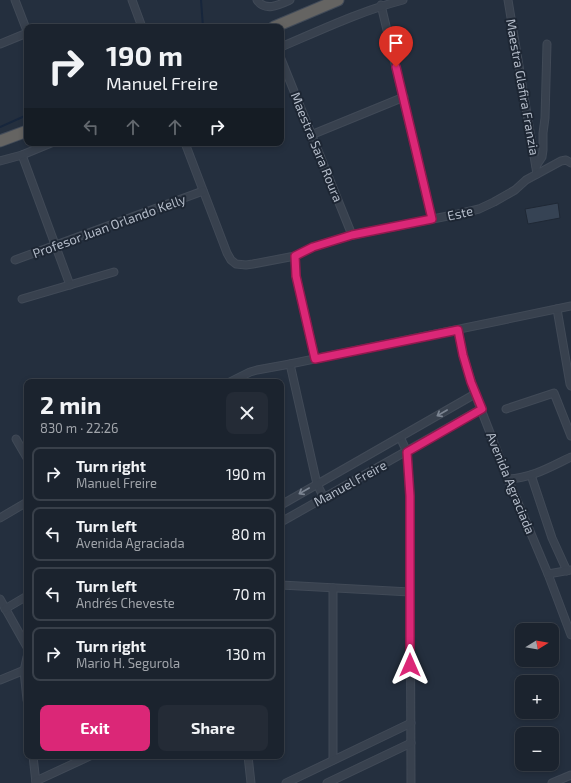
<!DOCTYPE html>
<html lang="en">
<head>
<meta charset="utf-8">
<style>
  :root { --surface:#1b232e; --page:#242b36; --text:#f1f3f6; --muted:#a0a4aa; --line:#39404a; --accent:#db2777 }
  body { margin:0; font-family:"Exo 2",sans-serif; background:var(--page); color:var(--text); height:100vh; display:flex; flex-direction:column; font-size:15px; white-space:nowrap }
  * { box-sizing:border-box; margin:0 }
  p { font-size:13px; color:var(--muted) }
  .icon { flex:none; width:22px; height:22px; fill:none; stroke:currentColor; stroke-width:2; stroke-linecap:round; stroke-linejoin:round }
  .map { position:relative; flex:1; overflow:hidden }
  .side { position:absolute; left:24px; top:379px; width:260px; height:380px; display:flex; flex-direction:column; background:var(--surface); border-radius:8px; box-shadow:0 2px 6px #0003,0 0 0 1px var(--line) }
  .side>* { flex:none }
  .guide { position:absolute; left:24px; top:24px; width:260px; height:122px; border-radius:8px; box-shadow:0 2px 6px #0003,0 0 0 1px var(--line); background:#1b232e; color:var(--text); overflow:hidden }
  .needle { width:26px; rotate:79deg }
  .buttons { position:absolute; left:515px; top:623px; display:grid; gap:8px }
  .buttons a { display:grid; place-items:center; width:44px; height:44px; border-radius:8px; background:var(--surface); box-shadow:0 2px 6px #0003,0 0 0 1px var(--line); font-size:20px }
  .pin { position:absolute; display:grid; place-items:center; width:34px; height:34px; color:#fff; margin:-41px -17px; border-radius:50% 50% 50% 0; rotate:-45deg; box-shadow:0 0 4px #0007 }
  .pin .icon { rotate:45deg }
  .me { position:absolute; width:44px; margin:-22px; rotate:0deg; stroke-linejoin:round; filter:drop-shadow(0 0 3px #0008) }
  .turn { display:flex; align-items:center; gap:14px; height:84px; padding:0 16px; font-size:18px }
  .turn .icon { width:52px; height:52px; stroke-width:2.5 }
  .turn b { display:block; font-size:28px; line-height:34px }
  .lanes { display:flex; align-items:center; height:38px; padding:0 16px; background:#0003; justify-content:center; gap:20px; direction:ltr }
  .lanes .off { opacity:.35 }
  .round { display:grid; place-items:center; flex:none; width:42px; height:42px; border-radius:8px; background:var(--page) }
  .overview { display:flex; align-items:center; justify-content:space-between; height:68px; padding:0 16px }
  h1 { font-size:24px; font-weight:700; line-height:30px }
  .action { display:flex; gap:8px; margin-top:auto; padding:8px 16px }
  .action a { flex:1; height:46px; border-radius:8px; background:var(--accent); color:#fff; font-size:16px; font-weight:700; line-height:46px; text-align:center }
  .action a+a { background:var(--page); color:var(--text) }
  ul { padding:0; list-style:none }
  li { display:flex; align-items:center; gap:12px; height:54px; margin:0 8px 6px; padding:0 8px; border:2px solid var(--line); border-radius:8px }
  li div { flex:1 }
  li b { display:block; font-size:15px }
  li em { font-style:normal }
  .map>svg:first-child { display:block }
</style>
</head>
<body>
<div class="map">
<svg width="571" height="783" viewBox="0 0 571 783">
  <rect width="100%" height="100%" fill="#242f3e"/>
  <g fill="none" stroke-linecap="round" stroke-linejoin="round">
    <g stroke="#17263c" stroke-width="2">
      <polyline points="201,0 203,27"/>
      <polyline points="0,127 27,115"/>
    </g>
  </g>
  <polygon fill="#364354" stroke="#1f2835" points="558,203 560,218 528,224 525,209"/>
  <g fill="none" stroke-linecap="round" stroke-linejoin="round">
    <g stroke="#414a57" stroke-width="9">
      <g id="minor">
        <polyline points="15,0 27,31"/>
        <polyline points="132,0 142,27"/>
        <path d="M257 0C265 12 279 5 290 0"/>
        <polyline points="508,0 537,174"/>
        <polyline points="381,5 432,219"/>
        <polyline points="0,44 27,33"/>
        <path d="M281 47C321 30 361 11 403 0"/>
        <polyline points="281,59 352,235"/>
        <polyline points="311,135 404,97"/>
        <polyline points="185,143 227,253 231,260 236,264 246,265 253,264 295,256 313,247 352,235 458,214 479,209 494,202 515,190 526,180 561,161 566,160 571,163"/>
        <polyline points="22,155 70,285"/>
        <polyline points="0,161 22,155 51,143"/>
        <polyline points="536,166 542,157 543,150 543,133 545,118 547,44"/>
        <polyline points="295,256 296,276 315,359"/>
        <polyline points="15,260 203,191"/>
        <polyline points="22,299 114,272"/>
        <polyline points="557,309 570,384 571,386"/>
        <polyline points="458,330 463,355 475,394 508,479 548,574 571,635"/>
        <polyline points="290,364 317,484 324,498"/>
        <polyline points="230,382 250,372 257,370 290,364 571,306"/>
        <polyline points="506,409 554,393 571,436"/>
        <polyline points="400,437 407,452 410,496 411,783"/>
        <polyline points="16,439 27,458"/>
        <polyline points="531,475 552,538 567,571"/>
        <path d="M508 479C532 478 550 467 571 457"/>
        <polyline points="281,505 475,394"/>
        <polyline points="0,518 27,502"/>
        <polyline points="281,522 481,409"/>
        <polyline points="548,574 571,570"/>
        <polyline points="281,585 410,592"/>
        <polyline points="333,588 333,760"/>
        <polyline points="0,599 27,647"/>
        <polyline points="5,609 27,596"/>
        <polyline points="27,657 24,671 27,700"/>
        <polyline points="0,680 27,669"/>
        <polyline points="33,756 36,783"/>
        <polyline points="248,756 251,783"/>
        <polyline points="36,781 90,756"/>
        <polyline points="286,783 411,723"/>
        <polyline points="327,783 411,743"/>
        <polyline points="552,783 571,775"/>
      </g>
    </g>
    <g stroke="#434c59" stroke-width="13">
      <g id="trunk">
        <polyline points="274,27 338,0"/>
        <polyline points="0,141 27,131"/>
      </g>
    </g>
    <use href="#minor" stroke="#38414e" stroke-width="7"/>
    <use href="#trunk" stroke="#656462" stroke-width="11"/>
  </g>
  <defs><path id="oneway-shaft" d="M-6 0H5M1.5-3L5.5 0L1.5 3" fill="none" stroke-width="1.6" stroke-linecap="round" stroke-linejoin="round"/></defs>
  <g stroke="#7c8592">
    <use href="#oneway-shaft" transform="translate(442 413) rotate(150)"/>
    <use href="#oneway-shaft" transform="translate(304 491) rotate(150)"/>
  </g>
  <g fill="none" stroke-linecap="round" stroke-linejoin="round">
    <g stroke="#8e194d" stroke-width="10">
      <polyline id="route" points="396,67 432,219 352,235 313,247 295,256 296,276 315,359 458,330 463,355 471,382 482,409 407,452 410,496 410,665"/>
    </g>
    <use href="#route" stroke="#db2777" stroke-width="7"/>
  </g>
  <g text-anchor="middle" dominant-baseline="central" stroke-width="4" stroke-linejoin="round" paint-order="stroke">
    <g font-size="13" fill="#b4bcc9" stroke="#1d2633">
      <text transform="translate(523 87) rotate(80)">Maestra Glafira Franzia</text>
      <text transform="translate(317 147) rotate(68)">Maestra Sara Roura</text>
      <text transform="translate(460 213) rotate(-13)">Este</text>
      <text transform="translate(109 226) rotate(-20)">Profesor Juan Orlando Kelly</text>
      <text transform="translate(350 483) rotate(-29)">Manuel Freire</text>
      <text transform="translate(511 483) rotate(68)">Avenida Agraciada</text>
    </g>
  </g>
</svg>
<div class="buttons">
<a><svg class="needle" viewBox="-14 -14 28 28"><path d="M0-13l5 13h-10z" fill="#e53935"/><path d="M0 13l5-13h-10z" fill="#a0a4aa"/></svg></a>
<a>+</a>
<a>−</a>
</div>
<div class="pin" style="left:396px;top:67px;background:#d93025"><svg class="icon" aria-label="arrive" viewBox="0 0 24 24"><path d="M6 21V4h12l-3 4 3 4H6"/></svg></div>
<svg class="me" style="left:410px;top:665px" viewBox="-20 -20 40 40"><path d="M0-17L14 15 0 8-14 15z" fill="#db2777" stroke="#fff" stroke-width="4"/></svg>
<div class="guide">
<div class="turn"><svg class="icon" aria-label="right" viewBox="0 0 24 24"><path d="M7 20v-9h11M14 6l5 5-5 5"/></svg><div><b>190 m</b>Manuel Freire</div></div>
<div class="lanes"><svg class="icon off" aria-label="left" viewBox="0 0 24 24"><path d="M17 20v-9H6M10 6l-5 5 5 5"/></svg><svg class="icon off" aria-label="ahead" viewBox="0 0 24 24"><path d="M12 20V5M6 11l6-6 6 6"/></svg><svg class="icon off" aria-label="ahead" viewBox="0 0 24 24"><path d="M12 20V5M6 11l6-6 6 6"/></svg><svg class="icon" aria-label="right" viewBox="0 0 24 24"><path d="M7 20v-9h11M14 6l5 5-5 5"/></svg></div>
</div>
<section class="side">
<div class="overview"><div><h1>2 min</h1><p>830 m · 22:26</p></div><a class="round"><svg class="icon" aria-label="close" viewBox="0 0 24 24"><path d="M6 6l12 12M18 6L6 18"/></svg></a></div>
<ul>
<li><svg class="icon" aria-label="right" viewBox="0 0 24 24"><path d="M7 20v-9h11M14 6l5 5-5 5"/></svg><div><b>Turn right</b><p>Manuel Freire</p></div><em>190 m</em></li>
<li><svg class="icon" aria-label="left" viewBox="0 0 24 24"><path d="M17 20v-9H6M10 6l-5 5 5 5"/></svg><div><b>Turn left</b><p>Avenida Agraciada</p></div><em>80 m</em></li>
<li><svg class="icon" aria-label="left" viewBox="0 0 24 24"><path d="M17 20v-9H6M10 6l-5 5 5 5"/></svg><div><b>Turn left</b><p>Andrés Cheveste</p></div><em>70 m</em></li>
<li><svg class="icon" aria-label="right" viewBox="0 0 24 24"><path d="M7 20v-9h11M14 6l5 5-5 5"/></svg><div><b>Turn right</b><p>Mario H. Segurola</p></div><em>130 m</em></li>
</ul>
<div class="action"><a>Exit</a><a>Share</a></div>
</section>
</div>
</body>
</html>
